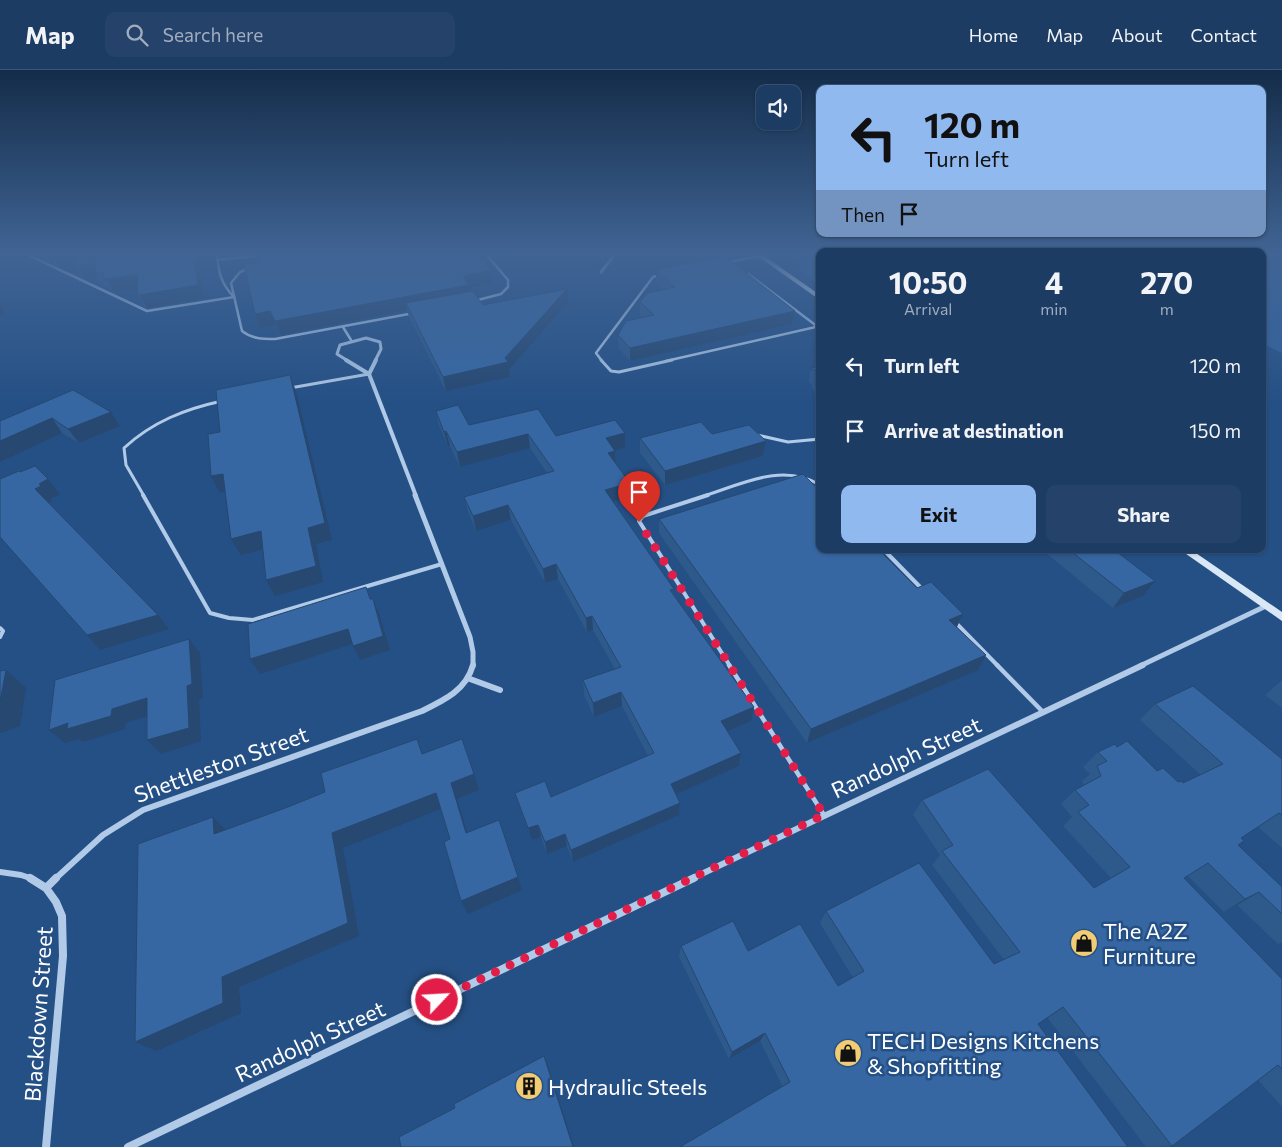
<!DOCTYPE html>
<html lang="en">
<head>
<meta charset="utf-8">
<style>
  :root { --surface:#1c3c64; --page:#25436a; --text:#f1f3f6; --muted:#a0adbf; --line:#3a5678; --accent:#90b9f0 }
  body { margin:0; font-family:Commissioner,sans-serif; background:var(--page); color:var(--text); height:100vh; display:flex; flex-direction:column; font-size:19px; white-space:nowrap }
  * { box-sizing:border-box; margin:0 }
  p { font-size:16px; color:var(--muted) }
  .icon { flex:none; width:28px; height:28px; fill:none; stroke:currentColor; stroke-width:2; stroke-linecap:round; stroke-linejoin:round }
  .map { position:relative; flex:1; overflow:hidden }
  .sheet { position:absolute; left:816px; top:178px; width:450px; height:305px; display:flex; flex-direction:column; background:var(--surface); border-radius:10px; box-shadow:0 1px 4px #0004,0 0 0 1px var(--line) }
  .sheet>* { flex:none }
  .guide { position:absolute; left:816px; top:15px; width:450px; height:152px; border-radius:10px; box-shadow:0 1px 4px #0004,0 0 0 1px var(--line); background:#90b9f0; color:#111; overflow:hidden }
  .buttons { position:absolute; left:756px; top:15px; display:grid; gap:10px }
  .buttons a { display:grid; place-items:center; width:45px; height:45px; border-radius:10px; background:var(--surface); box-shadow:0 1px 4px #0004,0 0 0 1px var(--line); font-size:25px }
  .pin { position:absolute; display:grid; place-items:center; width:42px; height:42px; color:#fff; margin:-51px -21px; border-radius:50% 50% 50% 0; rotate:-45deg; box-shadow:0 0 5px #0007 }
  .pin .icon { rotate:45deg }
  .me { position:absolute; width:55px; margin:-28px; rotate:65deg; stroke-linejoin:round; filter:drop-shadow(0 0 4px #0008) }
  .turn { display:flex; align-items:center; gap:18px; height:105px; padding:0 25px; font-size:22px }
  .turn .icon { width:65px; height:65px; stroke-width:2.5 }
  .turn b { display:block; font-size:35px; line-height:42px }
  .then { display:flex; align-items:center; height:48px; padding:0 25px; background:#0003; gap:10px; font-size:19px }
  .eta { display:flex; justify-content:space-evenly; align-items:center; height:85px; text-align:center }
  .eta b { font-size:30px; font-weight:700; line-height:35px }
  .action { display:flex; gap:10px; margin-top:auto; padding:10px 25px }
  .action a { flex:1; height:58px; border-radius:10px; background:var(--accent); color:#111; font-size:20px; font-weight:700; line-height:58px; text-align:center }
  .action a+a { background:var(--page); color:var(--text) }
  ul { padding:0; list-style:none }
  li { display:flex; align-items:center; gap:15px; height:65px; padding:0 25px }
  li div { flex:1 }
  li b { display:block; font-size:19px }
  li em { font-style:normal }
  header { display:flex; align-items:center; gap:30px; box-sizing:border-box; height:70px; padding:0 25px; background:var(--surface); border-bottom:1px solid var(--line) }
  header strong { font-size:24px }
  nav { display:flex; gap:28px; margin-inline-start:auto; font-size:18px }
  .search { width:350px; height:45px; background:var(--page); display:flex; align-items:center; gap:12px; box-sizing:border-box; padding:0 18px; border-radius:10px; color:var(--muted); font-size:19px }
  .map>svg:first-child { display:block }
</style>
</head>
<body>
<header>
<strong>Map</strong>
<div class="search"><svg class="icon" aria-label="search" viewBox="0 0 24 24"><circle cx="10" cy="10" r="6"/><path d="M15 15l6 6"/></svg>Search here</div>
<nav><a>Home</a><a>Map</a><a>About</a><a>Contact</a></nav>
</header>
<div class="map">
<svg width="1282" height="1077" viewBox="0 0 1282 1077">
  <rect width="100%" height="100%" fill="#255085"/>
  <g fill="#30629d">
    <polygon points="785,183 820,183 820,215 797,199 803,195"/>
    <polygon points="1263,183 1282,183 1282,283 1263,274"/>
  </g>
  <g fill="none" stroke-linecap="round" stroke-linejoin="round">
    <polyline stroke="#a4c5e9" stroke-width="3" points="601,202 616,183"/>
    <g stroke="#b0cae8" stroke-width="2.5">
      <polyline points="24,183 147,241 234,227"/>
      <path d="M217 183C218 201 221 214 234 227"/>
      <polyline points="217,190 262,185"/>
      <polyline points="729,192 761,186"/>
      <path d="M250 198 240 202 231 213 242 261C252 269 263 269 275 269L414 243"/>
      <polyline points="748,204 818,257"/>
      <polyline points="474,231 501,224 508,217 508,210 485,183"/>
      <polyline points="343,257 351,270"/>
      <polyline points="602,291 596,283 653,207 660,205"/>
      <polyline points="666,291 820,256"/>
    </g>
    <g stroke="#b0cae8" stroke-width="3">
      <polyline points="601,290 611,301 619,302 672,290"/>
      <polyline points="290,318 369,304"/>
      <polyline points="757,365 788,372 820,369"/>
      <path d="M144 426 126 395 124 378C152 352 185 339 222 331"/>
      <path d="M704 426C742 414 783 392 820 415"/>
    </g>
    <g stroke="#b0cae8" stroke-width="4">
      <polyline points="143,425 210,543 229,548 253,550 442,494"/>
      <polyline points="708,425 643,446 639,451 730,596"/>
      <polyline points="883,479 922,519"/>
      <polyline points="955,552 998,596"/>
      <polyline points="0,558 3,561 0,567"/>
    </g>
    <g stroke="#b0cae8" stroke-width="4.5">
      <polyline points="729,595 824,745"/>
      <polyline points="997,595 1043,642"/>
    </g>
    <polyline stroke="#b0cae8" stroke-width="3" points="348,291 337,284 340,275 366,268 380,272 381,279 375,291"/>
    <g stroke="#b0cae8" stroke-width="4">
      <polyline points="346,290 369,304"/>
      <polyline points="369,304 416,426"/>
      <polyline points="369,304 376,290"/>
    </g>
    <g stroke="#b0cae8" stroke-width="5">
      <polyline points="415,425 470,567 473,582 473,596"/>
      <polyline points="1140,596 1266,536"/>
    </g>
    <g stroke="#b0cae8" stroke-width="6">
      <polyline points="470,609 500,620"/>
      <polyline points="0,802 21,805 33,809"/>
      <path d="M55 809 103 765 143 740 422 641C445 630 466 620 473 595"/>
      <polyline points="691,809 1143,595"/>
    </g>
    <g stroke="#b0cae8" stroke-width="8">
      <polyline points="30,808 46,818 56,832 62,846 63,886 46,1077"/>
      <polyline points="46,818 56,808"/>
      <polyline points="128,1077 694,808"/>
    </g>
    <g fill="#dae7f7" fill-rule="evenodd">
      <polygon points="753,183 760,183 820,225 820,230"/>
      <polygon points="1179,479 1190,479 1282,542 1282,551"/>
    </g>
  </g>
  <g fill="#2e598b">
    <polygon points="39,183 198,183 204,228 147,238 144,236 137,223 137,218 114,222 111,220 108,216 102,216 97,207 86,209 82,207 75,195 61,197 42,188"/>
    <polygon points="491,200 493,213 470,218 470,221 483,235 568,232 509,300 510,307 446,321 409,247 407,240 281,265 276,255 260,258 255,244"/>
    <polygon points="656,200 795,241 792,254 630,291 619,279 618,265 642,248 640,246 640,232 664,220 656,213"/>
    <polygon points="820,296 820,326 812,318 812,315 809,312 811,298"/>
    <polygon points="436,341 469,355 556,366 625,378 615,381 616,393 630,427 614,432 674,524 751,651 728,661 741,683 739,696 676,724 680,733 679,745 573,792 567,776 547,784 541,767 532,770 519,736 515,723 551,727 648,686 622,636 594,647 584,625 583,610 615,599 593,560 587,562 558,509 545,513 511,450 476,461 468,442 464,427 547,403 530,378 460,397 450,376 448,376 439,356"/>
    <polygon points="111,342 120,356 79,373 62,363 0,351"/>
    <polygon points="712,364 766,371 763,386 665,415 640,383 640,368"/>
    <polygon points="659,449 917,518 963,544 957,557 978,600 807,673 659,463"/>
    <polygon points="1041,479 1113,479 1143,526 1113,538"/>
    <polygon points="1282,610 1282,638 1265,625"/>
    <polygon points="1155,634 1282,689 1282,778 1258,757 1241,768 1238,775 1282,817 1282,872 1278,874 1237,835 1224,842 1188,806 1184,809 1282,909 1282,1037 1258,1010 1172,1076 1146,1077 1047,947 783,1017 760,971 729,989 679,887 681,876 748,881 838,916 853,908 820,853 826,841 994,894 1004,890 932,795 940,785 913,745 922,730 1094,818 1111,808 1063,756 1072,747 1061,734 1075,720 1084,715 1082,711 1090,704 1083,697 1098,682 1117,677 1157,701 1178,712 1183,713 1201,705 1140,650"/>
  </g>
  <g fill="#264871">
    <polygon points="63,183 78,183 84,193 61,197 54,185"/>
    <polygon points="194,183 198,183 204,228 147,238 140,225"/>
    <polygon points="96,193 95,203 97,207 86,209 78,196"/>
    <polygon points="491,200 493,213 470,218 471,228 406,233 407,240 281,265 275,251 463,206"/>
    <polygon points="138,204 144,217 114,222 107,209"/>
    <polygon points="567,219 568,232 509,300 510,307 446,321 443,307 505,288"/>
    <polygon points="0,234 6,244 0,246"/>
    <polygon points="270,241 276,255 260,258 255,244"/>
    <polygon points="795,241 792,254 630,291 630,278"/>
    <polygon points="290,305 296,321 332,470 316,474 323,512 275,526 266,510 308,458"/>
    <polygon points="111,342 120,356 79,373 68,359"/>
    <polygon points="52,348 62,363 0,392 0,371"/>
    <polygon points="446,361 450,376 448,376 444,362"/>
    <polygon points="625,363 625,378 607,383 606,368"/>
    <polygon points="528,364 530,378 460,397 457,382"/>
    <polygon points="766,371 763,386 665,415 665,401"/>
    <polygon points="615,381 616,396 608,383"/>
    <polygon points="223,404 232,420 220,423 211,406"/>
    <polygon points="48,409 60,424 51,429 52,431 47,434 35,419 39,414"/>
    <polygon points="630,413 630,427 606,434 605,420"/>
    <polygon points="508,435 511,450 476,461 473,446"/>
    <polygon points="261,461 269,478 241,485 231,469"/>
    <polygon points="556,494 558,509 545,513 543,499"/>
    <polygon points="1155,511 1143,526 1113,538 1124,523"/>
    <polygon points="373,529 379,543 390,580 360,590 353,576"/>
    <polygon points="963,544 956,558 949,550"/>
    <polygon points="158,545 169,559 100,580 87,565"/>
    <polygon points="592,546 593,560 587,562 586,548"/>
    <polygon points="348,559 355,573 260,604 250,589"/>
    <polygon points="189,569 200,583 203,628 199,630 201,671 161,684 147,670 187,616"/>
    <polygon points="986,585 978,600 807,673 811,659"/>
    <polygon points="6,600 26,618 20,656 0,663 0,632"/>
    <polygon points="621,622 622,636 594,647 593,633"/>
    <polygon points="147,628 160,642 126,653 125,659 83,672 78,669 65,673 49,660"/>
    <polygon points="754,637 751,651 719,665 721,651"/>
    <polygon points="462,669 479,720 457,729 472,778 466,763 451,713"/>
    <polygon points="741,683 739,696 670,727 671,714"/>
    <polygon points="436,723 443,738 343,778 359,866 239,917 241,943 157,981 135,972 222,907 332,763"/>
    <polygon points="680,733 679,745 573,792 571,780"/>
    <polygon points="213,747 228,762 214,764"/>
    <polygon points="499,750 522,820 468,844 461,831"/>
    <polygon points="538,755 541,767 532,770 528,758"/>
    <polygon points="565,764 567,776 547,784 545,772"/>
    <polygon points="1259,822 1237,835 1224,842 1245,829"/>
    <polygon points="765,963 760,971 729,989 732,982"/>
    <polygon points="544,986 547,993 574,1077 573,1077"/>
  </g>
  <g fill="#3667a2" stroke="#264871">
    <polygon points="51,183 63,183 54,185"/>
    <polygon points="77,183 194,183 198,215 140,225 137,223 138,204 107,209 103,207 103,203 95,203 96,193 78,196 75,194"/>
    <polygon points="274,183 478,183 491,200 463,206 469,215 275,251 270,241 255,244 244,195 259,192 257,186"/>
    <polygon points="725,186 795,241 630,278 618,265 626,251 654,245 640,232 648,223 675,217 656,200"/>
    <polygon points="567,219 505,288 508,292 443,307 406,233 473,221 483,235"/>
    <polygon points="820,296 820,309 815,304 819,303 811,298"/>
    <polygon points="290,305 325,453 308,458 316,496 266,510 261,461 231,469 223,404 211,406 208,364 220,362 216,320"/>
    <polygon points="73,320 111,342 68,359 52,348 0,371 0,351"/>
    <polygon points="458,335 469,355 538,339 556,366 615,350 625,363 606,368 615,381 608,383 630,413 605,420 674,519 670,520 754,637 721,651 741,683 671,714 680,733 571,780 565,764 545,772 538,755 528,758 515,723 545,711 551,727 654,683 621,622 593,633 583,610 621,597 592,546 586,548 556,494 543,499 508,435 473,446 464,427 554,401 528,364 457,382 446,361 444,362 436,341"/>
    <polygon points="701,352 712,364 749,355 766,371 665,401 640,368"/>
    <polygon points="35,396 48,409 39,414 41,416 35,419 158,545 87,565 0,467 0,409 19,401 20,402"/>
    <polygon points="803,404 820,421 820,479 878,479 917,518 931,512 963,544 949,550 986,585 811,659 659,449"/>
    <polygon points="1068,479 1113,479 1155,511 1124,523"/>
    <polygon points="366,517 370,529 373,529 383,566 353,576 348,559 250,589 248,554"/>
    <polygon points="189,569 192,614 187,616 189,658 147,670 147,628 112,639 111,646 67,659 68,653 49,660 55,610"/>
    <polygon points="6,600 0,632 0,601"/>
    <polygon points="1193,616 1282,689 1282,745 1279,743 1241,768 1244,771 1238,775 1282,817 1282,844 1259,822 1245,829 1208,793 1184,808 1282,909 1282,999 1278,995 1172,1076 1063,937 1038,954 1128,1077 680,1077 790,1012 765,963 732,982 681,876 733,851 748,881 800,854 838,916 864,901 826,841 919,793 994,894 1020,882 942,781 953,775 922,730 988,699 1094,818 1130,797 1078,742 1089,735 1075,720 1101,706 1097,696 1107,691 1098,682 1115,674 1117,677 1127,671 1157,701 1163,698 1178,712 1181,711 1183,713 1223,694 1155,634"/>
    <polygon points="417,669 422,684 462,669 474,704 451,713 466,763 499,750 518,807 461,831 444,772 450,769 436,723 332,763 348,853 222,907 223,933 135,972 138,774 213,747 214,764 288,737 325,722 321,703"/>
    <polygon points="544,986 573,1077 401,1077 399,1067 455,1038 454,1034"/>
  </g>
  <linearGradient id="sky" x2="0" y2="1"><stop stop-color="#142c49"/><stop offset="0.55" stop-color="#406494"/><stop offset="1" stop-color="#406494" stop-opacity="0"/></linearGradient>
  <rect width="1282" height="334" fill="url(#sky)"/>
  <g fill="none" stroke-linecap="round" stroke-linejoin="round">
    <polyline stroke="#e11d48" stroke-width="9" stroke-dasharray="0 16.2" points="437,930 824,745 639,452"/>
  </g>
  <defs>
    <g id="shop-disc" transform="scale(1.4375)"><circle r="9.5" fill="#f1cc74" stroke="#255085"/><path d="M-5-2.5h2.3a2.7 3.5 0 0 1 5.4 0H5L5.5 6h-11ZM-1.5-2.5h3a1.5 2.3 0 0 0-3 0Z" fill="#111"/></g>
    <g id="building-disc" transform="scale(1.4375)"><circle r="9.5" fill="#f1cc74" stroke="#255085"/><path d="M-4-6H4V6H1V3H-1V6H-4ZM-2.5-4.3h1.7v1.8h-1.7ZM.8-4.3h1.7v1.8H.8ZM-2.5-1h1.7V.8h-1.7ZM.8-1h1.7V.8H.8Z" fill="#111"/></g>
  </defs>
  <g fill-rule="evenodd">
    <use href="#shop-disc" x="1084" y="873"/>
    <use href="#shop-disc" x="848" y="983"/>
    <use href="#building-disc" x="529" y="1016"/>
  </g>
  <g text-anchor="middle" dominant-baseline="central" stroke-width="5" stroke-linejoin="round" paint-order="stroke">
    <g font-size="22" fill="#fff" stroke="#255085">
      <text transform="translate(906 687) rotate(-25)">Randolph Street</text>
      <text transform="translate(221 694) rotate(-20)">Shettleston Street</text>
      <text transform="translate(38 944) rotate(-86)">Blackdown Street</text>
      <text transform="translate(310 971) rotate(-25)">Randolph Street</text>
    </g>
    <g font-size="22" fill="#fff" stroke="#255085" text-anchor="start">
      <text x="1103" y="860">The A2Z<tspan x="1103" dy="25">Furniture</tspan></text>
      <text x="867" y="970">TECH Designs Kitchens<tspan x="867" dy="25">&amp; Shopfitting</tspan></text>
      <text x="548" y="1016">Hydraulic Steels</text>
    </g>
  </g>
</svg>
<div class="buttons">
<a><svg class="icon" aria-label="sound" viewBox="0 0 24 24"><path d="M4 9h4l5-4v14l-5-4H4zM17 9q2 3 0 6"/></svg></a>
</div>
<div class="pin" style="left:639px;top:452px;background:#d93025"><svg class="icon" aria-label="arrive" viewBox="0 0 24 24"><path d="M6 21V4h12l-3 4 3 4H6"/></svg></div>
<svg class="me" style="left:437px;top:930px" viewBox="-20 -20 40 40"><circle r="17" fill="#e11d48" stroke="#fff" stroke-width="3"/><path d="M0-11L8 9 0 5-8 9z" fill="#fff"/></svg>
<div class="guide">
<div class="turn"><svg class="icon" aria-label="left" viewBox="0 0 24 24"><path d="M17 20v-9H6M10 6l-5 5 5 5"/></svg><div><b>120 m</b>Turn left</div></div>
<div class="then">Then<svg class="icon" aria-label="arrive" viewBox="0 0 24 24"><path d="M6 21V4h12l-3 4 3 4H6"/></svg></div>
</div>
<section class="sheet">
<div class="eta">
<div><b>10:50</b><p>Arrival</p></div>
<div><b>4</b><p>min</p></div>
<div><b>270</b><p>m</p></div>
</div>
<ul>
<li><svg class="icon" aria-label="left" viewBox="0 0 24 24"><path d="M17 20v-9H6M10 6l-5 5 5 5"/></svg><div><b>Turn left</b></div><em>120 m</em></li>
<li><svg class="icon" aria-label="arrive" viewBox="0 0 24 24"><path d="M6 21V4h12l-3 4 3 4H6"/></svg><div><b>Arrive at destination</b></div><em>150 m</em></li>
</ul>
<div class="action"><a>Exit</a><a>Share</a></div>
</section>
</div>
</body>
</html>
